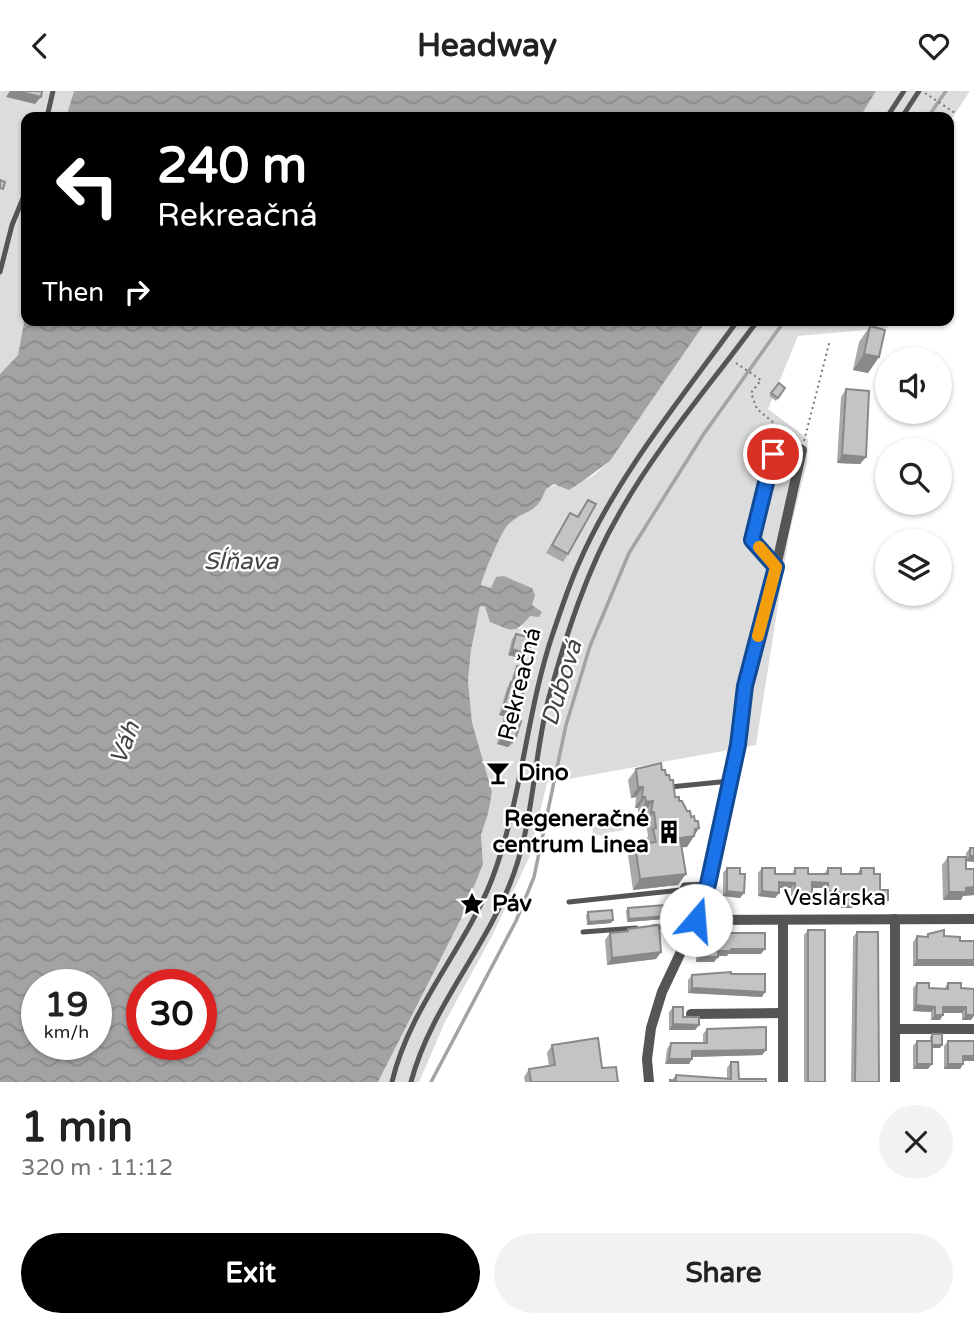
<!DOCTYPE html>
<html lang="en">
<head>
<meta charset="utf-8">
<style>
  :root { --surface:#fff; --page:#f2f2f2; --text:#222; --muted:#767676; --accent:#000 }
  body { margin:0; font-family:"Varela Round",sans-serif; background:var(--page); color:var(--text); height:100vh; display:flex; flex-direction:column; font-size:26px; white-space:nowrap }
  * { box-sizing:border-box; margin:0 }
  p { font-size:23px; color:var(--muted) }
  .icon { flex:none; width:38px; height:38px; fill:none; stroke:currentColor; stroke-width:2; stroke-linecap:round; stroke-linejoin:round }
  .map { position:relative; height:991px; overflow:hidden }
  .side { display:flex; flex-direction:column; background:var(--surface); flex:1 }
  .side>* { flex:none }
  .guide { position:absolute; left:21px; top:21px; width:933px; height:214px; border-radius:14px; box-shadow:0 2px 5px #0004; background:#000; color:#fff; overflow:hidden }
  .controls { position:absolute; left:875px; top:256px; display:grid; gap:14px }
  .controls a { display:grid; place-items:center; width:77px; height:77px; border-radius:50%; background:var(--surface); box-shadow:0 2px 5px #0004; font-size:35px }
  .speed { position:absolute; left:21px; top:878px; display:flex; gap:14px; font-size:35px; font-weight:700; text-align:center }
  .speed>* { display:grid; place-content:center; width:91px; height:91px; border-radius:50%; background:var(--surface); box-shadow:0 2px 5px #0004; line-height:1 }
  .speed small { font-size:18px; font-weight:400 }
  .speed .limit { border:10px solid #d22; background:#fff; color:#111 }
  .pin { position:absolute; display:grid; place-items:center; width:60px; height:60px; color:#fff; margin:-30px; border:4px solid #fff; border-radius:50%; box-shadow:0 2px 7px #0007 }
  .me { position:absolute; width:77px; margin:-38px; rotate:18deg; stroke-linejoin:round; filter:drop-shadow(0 0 5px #0008) }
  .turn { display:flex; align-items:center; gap:24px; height:147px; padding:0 21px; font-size:32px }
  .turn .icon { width:91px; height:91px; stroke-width:2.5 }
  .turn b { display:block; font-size:49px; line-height:60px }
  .then { display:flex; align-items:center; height:66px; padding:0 21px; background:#0003; gap:14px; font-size:26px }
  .round { display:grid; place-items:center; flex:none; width:74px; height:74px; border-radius:37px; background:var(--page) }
  .overview { display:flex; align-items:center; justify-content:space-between; height:119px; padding:0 21px }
  h1 { font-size:42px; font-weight:700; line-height:52px }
  .primary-button { display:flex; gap:14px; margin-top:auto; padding:14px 21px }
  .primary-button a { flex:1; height:80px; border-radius:42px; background:var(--accent); color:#fff; font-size:28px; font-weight:700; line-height:80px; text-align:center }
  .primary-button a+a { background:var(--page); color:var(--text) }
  header { display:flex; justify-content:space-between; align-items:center; height:91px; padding:0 21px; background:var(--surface); font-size:32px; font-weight:700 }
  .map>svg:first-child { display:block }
</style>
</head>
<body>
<header><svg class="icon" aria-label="back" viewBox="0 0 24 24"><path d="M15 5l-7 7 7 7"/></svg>Headway<svg class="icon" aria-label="heart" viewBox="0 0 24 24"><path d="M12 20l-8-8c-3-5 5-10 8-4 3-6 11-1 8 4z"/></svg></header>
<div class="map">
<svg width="974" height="991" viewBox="0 0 974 991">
  <defs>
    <pattern id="water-waves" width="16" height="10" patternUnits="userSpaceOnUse" patternTransform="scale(1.75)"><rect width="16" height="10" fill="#a3a3a3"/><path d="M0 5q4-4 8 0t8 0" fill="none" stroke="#8b8b8b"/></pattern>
  </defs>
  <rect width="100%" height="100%" fill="#fff"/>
  <g fill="#dcdcdc">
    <polygon points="0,0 74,0 66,26 26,26 26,160 22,182 24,231 18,264 0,283"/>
    <polygon points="876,0 970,0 949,32 948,26 860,26"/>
    <path d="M707 229H875L889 237 798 245 768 318 808 348 807 371 789 444 756 654 547 692 529 767 493 843 445 931 419 991H378L462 826 483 773 481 744 488 723 492 701 472 631 468 590 471 559 480 514 520 538C531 524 532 515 532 497L504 485 491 497 481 494C485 481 499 442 508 434 524 417 536 426 546 398 559 390 573 394 587 388 594 386 603 375 610 370Z"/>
    <polygon points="621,723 624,739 607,742 605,747 602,748 601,744 593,744 591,726 597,725 601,733 604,731 605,724"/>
  </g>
  <g fill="url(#water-waves)" fill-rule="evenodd">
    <polygon points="74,0 876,0 860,26 66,26"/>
    <path d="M26 160V229H707L610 370C596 380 584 390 569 399L554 393 546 398C536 426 524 417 508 434 500 442 484 483 481 494L491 497 496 486 504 485 532 497 535 504 532 514 542 521 539 526 530 525C514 545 511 539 490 531L485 516 480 515 471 559 468 590 472 631 492 701 488 723 481 744 483 773 462 826 378 991H0V283L18 264 24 231 22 182ZM37 894H96V954H37ZM142 894H201V954H142Z"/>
  </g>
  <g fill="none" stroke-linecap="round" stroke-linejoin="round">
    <g stroke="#a3a3a3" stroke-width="3.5">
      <polyline points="928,26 946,0"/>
      <polyline points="431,991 516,830 534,786 566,634 590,555 629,462 703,344 785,229"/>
    </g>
    <g stroke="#777" stroke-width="2" stroke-dasharray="2 3.5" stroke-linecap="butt">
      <polyline points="925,2 955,22"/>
      <polyline points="736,272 761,289 751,302 757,318 785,341"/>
      <polyline points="804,350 830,249"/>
    </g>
    <g stroke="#555" stroke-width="5">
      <polyline points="47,26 53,0"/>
      <polyline points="887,26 904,0"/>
      <polyline points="902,26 919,0"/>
      <polyline points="0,181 12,134 26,100"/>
      <polyline points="670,696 730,690"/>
      <polyline points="569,811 681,799 684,794 708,793"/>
      <polyline points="653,836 675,834 690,841"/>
      <polyline points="583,841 636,837"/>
      <path d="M392 991C409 917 465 858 492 788 522 709 526 622 553 542 561 519 569 494 579 472 616 386 683 305 738 229"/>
      <path d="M411 991C431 915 488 856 514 782 534 726 534 663 549 606 566 544 587 478 619 423 657 355 712 292 758 229"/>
    </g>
    <g stroke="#555" stroke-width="10">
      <polyline points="895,828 895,991"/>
      <polyline points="696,829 974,828"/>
      <polyline points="783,829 783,991"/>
      <polyline points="691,923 783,922"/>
      <polyline points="895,938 974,938"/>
      <polyline points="649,991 647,968 651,937 662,901 696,829 708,793 738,654 745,595 776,476 802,359 788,352 773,363 753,449 776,476"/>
    </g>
  </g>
  <g fill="#a9a9a9">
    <polygon points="870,235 879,266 868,282 853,279 859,251"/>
    <polygon points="785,297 776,310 769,305 771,302"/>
    <polygon points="846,298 866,366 860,373 837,372 841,306"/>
    <polygon points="588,409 568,463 563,471 546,462 570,422 577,425"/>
    <polygon points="516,543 528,563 524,568 508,564 512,548"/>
    <polygon points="522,571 513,652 508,656 497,653 504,625 499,624 507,597 511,591 514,581"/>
    <polygon points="636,678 662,679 670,689 675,706 695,730 699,737 687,756 682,756 678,794 633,799 628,764 635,754 647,752 646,748 648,745 646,732 644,732 645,721 638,722 638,717 635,717 636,706 631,707 628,689"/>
    <polygon points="970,757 974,757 974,771 966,770 966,762"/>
    <polygon points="948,766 966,778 974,778 974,804 963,805 961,809 943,809 942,774"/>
    <polygon points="727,777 740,807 723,805 723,782"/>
    <polygon points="762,777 775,783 792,783 795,777 808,783 824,783 828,777 841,783 857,783 861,777 874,783 880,799 888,809 886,812 876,812 876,807 856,807 856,812 852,817 841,817 841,807 824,805 824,797 812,797 812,802 808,807 791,805 791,797 779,797 779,802 775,807 758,805 758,782"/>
    <polygon points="628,817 677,827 627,831 626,820"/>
    <polygon points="588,821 611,832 587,834 586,824"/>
    <polygon points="628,838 661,861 656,868 607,874 605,849 610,842 626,840"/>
    <polygon points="808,839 825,991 804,991 804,844"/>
    <polygon points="857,841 879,991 851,991 853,846"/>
    <polygon points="712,842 761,863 728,863 727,865 718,865 714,871 696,871 696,853 699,847 708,847"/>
    <polygon points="928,843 944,845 960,850 974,850 974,875 913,875 913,851 917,845 926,846"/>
    <polygon points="692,884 762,906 688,902 688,889"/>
    <polygon points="917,892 929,897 944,898 948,892 961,897 971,929 962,929 962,922 943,922 940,929 931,929 931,921 913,920 913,897"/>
    <polygon points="673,916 683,926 699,934 695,939 669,939 669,921"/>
    <polygon points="707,938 766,959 762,964 692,966 689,973 665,973 667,958 671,952 703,952 703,943"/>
    <polygon points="932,943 942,954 940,957 932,957 928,978 913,978 913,955 917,950 930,950 930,946"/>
    <polygon points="948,950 974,950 974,970 963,970 963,973 960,978 944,978 944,955"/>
    <polygon points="552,954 602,977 618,991 525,991 524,986 529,978 549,975 547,962"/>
    <polygon points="731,971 739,988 766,991 669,991 670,989 672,989 676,984 727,987 727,977"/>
  </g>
  <g fill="#898989">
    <polygon points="10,0 16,0 41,6 35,13 6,6"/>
    <polygon points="864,263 879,266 868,282 853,279"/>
    <polygon points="842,364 866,366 860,373 837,372"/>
    <polygon points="512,558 528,563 524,568 508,564"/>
    <polygon points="503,619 508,620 504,625 499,624"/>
    <polygon points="514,646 516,646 508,656 497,653 501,648"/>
    <polygon points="638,696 643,696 636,706 631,707"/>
    <polygon points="642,706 645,706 638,717 635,717"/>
    <polygon points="653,710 645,721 638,722 646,711"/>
    <polygon points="651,721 654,721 646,732 644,732"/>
    <polygon points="699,737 687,756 673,757 680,747 695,738"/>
    <polygon points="970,765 974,765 974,771 966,770"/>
    <polygon points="686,783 678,794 633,799 640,788"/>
    <polygon points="779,791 795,792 791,797 775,797"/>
    <polygon points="812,791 828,792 824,797 808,797"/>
    <polygon points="974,796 974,804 963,805 961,809 943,809 949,801 966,797"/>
    <polygon points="727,800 744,802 740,807 723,805"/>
    <polygon points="762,800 779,802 775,807 758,805"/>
    <polygon points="795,800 812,802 808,807 791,805"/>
    <polygon points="828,800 845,802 841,807 824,805"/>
    <polygon points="856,801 880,802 876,807 852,807"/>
    <polygon points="878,809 888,809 886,812 876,812"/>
    <polygon points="845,812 856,812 852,817 841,817"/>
    <polygon points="679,824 677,827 627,831 629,828"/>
    <polygon points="613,829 611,832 587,834 589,831"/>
    <polygon points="731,858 765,858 761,863 728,863 727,865 714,865 718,860"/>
    <polygon points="661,861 656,868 607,874 612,867"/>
    <polygon points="699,866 718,866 714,871 696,871"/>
    <polygon points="917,869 974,869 974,875 913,875"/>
    <polygon points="692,897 765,901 762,906 688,902"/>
    <polygon points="916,914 935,916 931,921 913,920"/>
    <polygon points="943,916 966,916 962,922 940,922"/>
    <polygon points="935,924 943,924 940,929 931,929"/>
    <polygon points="966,924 974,924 974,925 971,929 962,929"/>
    <polygon points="673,933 699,934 695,939 669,939"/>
    <polygon points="932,954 942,954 940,957 930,957"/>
    <polygon points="766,959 762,964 689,966 692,960"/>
    <polygon points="963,965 974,965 974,970 960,970"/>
    <polygon points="669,968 692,968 689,973 665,973"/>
    <polygon points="917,973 932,973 928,978 913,978"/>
    <polygon points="948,973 963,973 960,978 944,978"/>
  </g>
  <g fill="#c4c4c4" stroke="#898989" stroke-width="2">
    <polygon points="16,0 42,0 41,6"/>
    <polygon points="0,89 5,91 3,98 0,97"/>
    <polygon points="870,235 885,239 879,266 864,263"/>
    <polygon points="779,292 785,297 778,307 771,302"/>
    <polygon points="846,298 869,300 866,366 842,364"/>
    <polygon points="588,409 596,413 568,463 552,454 570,422 578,426"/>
    <polygon points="516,543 532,547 528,563 512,558"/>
    <polygon points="522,571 531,573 516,628 521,630 516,646 514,646 512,651 501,648 508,620 503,619 511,591 513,592 517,575 520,576"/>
    <polygon points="661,672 662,679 665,679 666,684 669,684 670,689 673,689 675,706 679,706 679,710 682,710 687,720 690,720 691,726 694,725 695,730 698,730 699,737 695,738 694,745 680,747 686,783 640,788 635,754 656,751 653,738 656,737 654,721 651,721 653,710 646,711 645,706 642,706 643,696 638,696 636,678"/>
    <rect x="970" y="757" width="4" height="8"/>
    <polygon points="948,766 966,766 966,778 974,778 974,796 966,797 966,801 949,801"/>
    <polygon points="727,777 740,777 740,783 745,783 744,802 727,800"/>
    <polygon points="762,777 775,777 775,783 795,783 795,777 808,777 808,783 828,783 828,777 841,777 841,783 861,783 861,777 874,777 874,783 880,783 880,802 856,801 856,812 845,812 845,802 828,800 828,792 812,791 812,802 795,800 795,792 779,791 779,802 762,800"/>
    <polygon points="880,799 888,799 888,809 878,809"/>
    <polygon points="678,813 679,824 629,828 628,817"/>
    <polygon points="612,819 613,829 589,831 588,821"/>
    <polygon points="659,834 661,861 612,867 610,842 628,840 628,838"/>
    <rect x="808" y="839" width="17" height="152"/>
    <polygon points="944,839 944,845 960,846 960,850 974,850 974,869 917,869 917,845 928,846 928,843"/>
    <polygon points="857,841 878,841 879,991 855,991"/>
    <polygon points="712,842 765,842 765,858 731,858 731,860 718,860 718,866 699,866 699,847 712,847"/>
    <polygon points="731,881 731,883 765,883 765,901 692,897 692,884"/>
    <polygon points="917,892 929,892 929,897 948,898 948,892 961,892 961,897 974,898 974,924 966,924 966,916 943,916 943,924 935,924 935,916 916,914"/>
    <polygon points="673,916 683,916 683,926 699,926 699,934 673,933"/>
    <polygon points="766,936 766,959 692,960 692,968 669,968 671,952 707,952 707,938"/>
    <rect x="932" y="943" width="10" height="11"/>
    <polygon points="598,947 602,977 616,976 618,991 531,991 529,978 555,974 552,954"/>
    <rect x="917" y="950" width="15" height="23"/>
    <polygon points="948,950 974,950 974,965 963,965 963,973 948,973"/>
    <polygon points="731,971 738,971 739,988 766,988 766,991 670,991 670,989 676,990 676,984 731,988"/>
  </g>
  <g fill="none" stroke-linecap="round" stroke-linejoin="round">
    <g stroke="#114b97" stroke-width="18">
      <polyline id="route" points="696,829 708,793 738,654 745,595 776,476 752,449 773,363"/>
    </g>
    <use href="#route" stroke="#1a73e8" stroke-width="12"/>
    <polyline stroke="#f59e0b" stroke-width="12" points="758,545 776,476 759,456"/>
  </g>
  <defs>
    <g id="bar-bare" transform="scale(1.89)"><path d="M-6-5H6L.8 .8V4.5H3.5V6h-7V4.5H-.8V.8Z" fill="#000" stroke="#fff" stroke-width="2.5" paint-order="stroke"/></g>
    <g id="building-bare" transform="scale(1.89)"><path d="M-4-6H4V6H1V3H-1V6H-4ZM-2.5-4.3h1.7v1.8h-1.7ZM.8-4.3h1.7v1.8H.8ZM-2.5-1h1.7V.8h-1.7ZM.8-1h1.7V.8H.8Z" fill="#000" stroke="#fff" stroke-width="2.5" paint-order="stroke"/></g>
    <g id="sight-bare" transform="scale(1.89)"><path d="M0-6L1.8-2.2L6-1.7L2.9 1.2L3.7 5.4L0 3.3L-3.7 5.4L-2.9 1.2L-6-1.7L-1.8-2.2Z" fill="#000" stroke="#fff" stroke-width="2.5" paint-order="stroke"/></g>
  </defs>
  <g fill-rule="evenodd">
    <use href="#bar-bare" x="498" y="682"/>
    <use href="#building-bare" x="669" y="741"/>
    <use href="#sight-bare" x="472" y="813"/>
  </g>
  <g text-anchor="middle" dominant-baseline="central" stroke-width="5" stroke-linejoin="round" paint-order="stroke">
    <g font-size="23" fill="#000" stroke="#fff">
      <text transform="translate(520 593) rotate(-76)">Rekreačná</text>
      <text x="835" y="807">Veslárska</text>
    </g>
    <g font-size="23" font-weight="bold" fill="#000" stroke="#fff" text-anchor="start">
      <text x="518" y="682">Dino</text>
      <text x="649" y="728" text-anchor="end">Regeneračné<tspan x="649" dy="26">centrum Linea</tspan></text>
      <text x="492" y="813">Páv</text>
    </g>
    <g font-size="24" font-style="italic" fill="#444" stroke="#fff">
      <text x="241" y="470">Sĺňava</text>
      <text transform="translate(562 592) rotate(-73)">Dubová</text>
      <text transform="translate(125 652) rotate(-69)">Váh</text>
    </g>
  </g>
</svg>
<div class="controls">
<a><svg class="icon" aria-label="sound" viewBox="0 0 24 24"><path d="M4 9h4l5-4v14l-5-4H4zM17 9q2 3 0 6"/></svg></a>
<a><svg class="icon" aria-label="search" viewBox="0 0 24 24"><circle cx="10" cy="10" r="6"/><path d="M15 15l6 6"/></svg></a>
<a><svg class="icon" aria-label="layers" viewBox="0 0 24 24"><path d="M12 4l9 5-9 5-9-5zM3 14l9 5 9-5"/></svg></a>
</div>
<div class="speed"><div>19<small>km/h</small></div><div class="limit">30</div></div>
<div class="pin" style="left:773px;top:363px;background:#d93025"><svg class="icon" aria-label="arrive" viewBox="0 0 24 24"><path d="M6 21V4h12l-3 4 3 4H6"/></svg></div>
<svg class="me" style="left:696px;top:829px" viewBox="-20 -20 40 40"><circle r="19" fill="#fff"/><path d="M0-13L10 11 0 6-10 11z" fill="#1a73e8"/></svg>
<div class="guide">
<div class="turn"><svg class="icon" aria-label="left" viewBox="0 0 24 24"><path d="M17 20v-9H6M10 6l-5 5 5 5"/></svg><div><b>240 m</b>Rekreačná</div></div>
<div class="then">Then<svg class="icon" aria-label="right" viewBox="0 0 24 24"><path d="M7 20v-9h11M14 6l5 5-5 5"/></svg></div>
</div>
</div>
<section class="side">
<div class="overview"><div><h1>1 min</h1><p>320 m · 11:12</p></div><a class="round"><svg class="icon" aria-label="close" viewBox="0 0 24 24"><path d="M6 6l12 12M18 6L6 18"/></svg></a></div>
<div class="primary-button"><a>Exit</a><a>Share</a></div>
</section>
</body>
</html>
